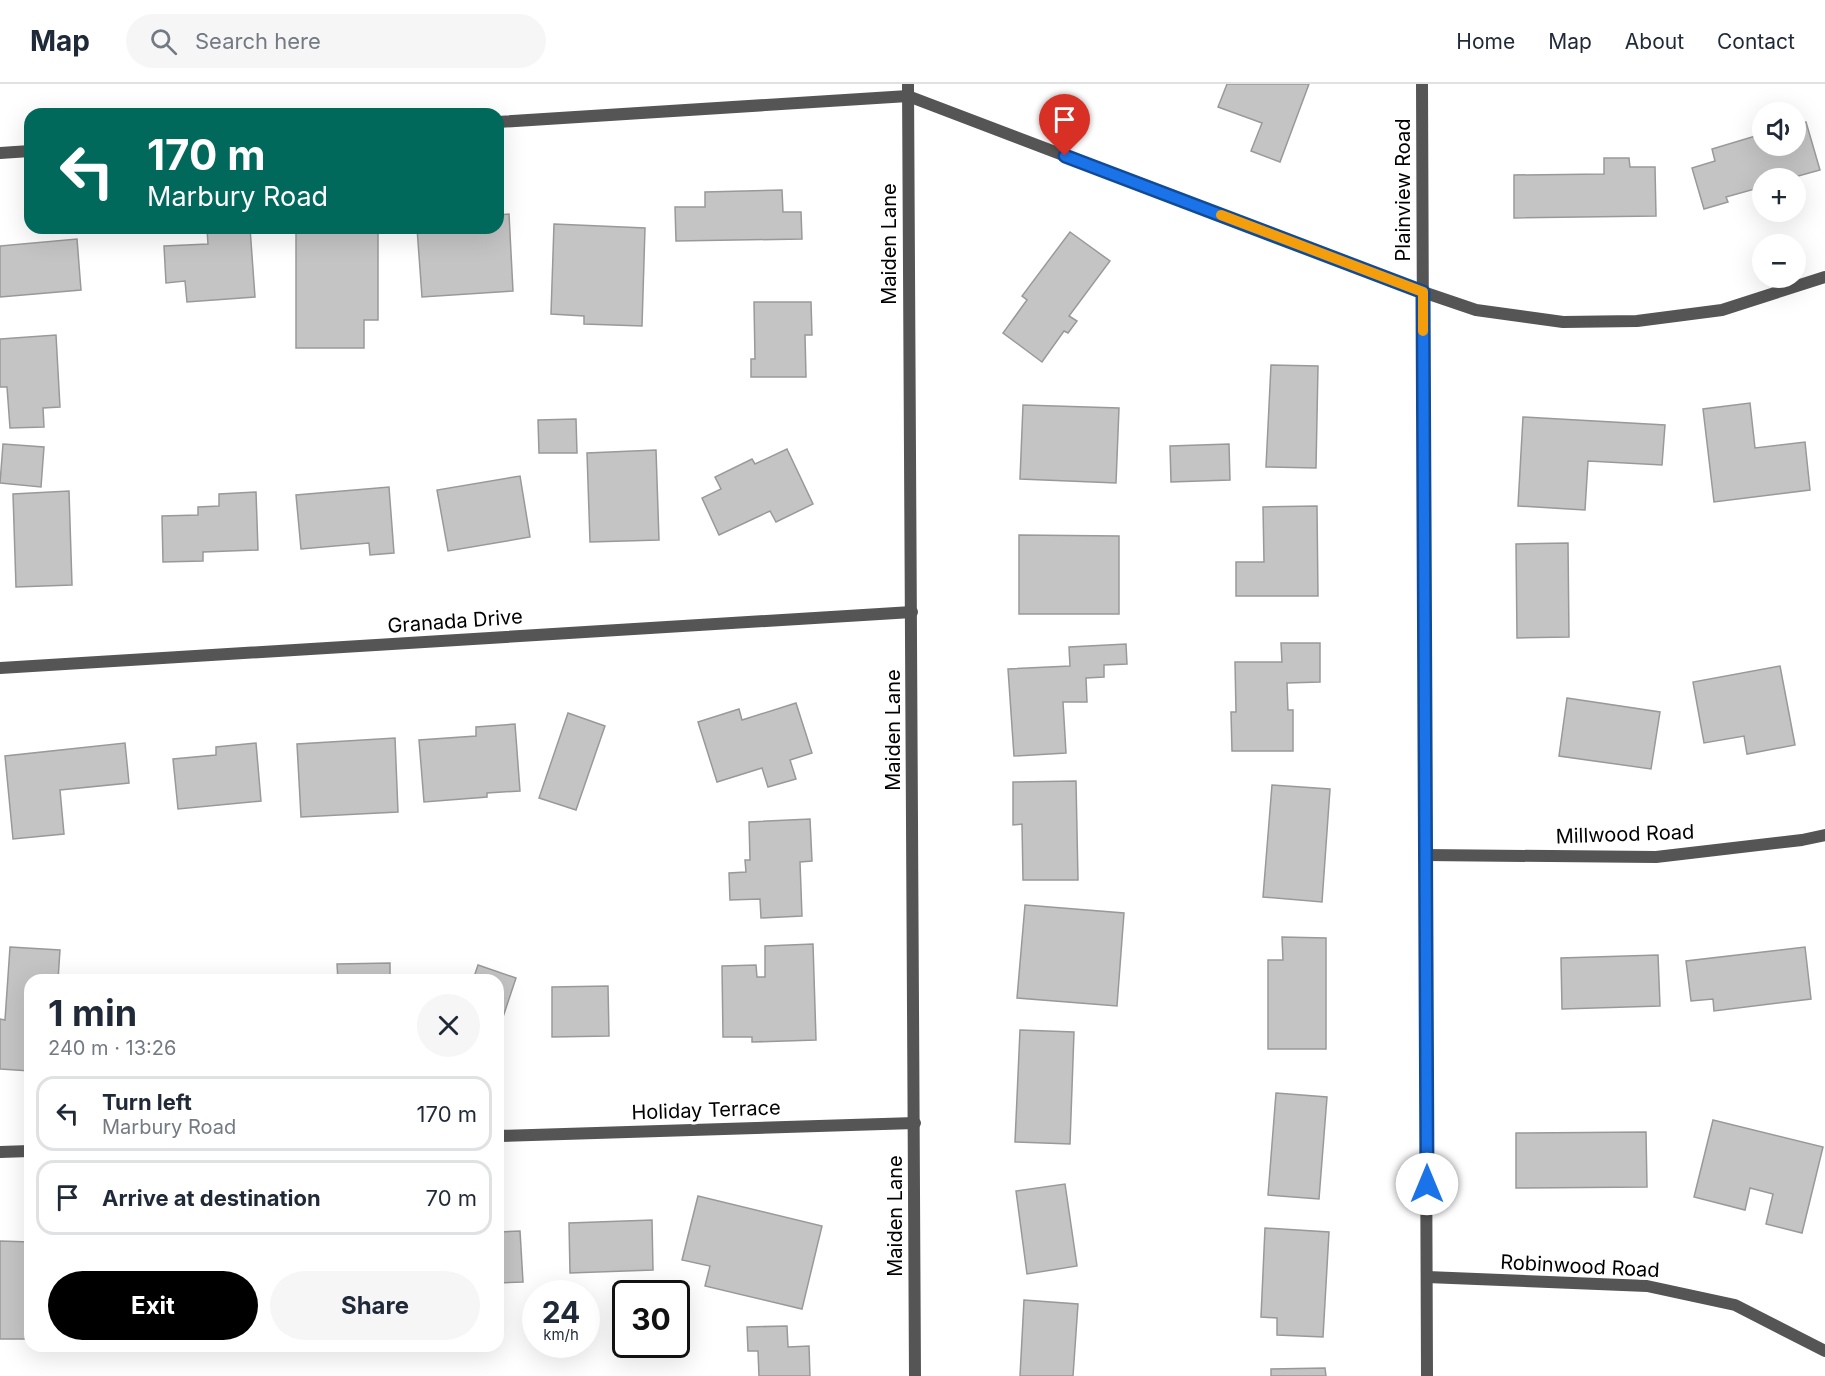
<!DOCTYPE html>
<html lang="en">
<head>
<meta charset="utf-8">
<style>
  :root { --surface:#fff; --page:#f6f6f7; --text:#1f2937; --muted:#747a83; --line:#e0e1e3; --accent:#000 }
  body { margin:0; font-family:Inter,sans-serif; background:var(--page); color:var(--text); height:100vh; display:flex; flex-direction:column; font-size:22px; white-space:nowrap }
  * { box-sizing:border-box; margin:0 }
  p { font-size:20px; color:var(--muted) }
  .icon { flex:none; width:33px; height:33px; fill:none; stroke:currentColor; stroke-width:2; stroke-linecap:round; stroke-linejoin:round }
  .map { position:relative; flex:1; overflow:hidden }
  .details { position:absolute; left:24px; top:890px; width:480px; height:378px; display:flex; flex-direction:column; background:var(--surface); border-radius:18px; box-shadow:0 6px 24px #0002 }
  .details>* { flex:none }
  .guide { position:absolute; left:24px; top:24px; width:480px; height:126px; border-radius:18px; box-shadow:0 6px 24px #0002; background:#00695c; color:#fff; overflow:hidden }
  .controls { position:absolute; left:1752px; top:18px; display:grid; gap:12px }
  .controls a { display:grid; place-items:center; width:54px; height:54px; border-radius:50%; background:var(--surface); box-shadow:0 6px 24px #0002; font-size:30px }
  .speed { position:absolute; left:522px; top:1196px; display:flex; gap:12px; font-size:30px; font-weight:700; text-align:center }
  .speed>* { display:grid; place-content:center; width:78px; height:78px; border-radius:50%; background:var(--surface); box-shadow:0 6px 24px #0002; line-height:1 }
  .speed small { font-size:15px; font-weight:400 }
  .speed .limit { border:3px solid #111; border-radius:9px; background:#fff; color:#111 }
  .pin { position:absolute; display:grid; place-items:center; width:51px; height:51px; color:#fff; margin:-62px -26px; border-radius:50% 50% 50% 0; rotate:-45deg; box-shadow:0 0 6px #0007 }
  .pin .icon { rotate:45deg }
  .me { position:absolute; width:66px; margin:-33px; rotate:0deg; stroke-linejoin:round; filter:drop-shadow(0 0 4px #0008) }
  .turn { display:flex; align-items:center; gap:21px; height:126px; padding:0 24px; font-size:27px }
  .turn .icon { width:78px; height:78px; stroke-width:2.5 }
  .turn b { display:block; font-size:42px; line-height:51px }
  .round { display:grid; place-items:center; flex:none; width:63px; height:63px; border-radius:32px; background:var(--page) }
  .summary { display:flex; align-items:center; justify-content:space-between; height:102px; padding:0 24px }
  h1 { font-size:36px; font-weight:700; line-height:45px }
  .cta { display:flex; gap:12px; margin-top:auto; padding:12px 24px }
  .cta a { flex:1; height:69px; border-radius:36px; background:var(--accent); color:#fff; font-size:24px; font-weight:700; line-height:69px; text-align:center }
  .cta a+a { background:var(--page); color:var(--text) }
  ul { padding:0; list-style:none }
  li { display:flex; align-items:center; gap:18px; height:75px; margin:0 12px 9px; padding:0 12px; border:3px solid var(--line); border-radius:18px }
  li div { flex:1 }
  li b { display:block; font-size:22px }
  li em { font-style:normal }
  header { display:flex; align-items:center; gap:36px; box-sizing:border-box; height:84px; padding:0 30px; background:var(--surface); border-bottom:2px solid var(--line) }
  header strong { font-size:28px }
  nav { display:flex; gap:33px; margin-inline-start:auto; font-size:21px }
  .search { width:420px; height:54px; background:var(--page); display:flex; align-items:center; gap:15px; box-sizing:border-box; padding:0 21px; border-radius:33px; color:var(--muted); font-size:22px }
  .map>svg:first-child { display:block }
</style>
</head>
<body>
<header>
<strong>Map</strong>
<div class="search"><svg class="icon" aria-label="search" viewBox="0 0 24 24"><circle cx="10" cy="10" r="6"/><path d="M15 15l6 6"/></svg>Search here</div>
<nav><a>Home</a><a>Map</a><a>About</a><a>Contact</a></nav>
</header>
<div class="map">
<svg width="1825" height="1292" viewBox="0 0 1825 1292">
  <rect width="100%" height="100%" fill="#fff"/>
  <g fill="#c4c4c4" stroke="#999" stroke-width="1.5">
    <polygon points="1227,0 1309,0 1280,78 1251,67 1262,39 1218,23"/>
    <polygon points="1806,38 1820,86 1791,94 1762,94 1762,103 1726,113 1728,118 1704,125 1692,84 1715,77 1712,65 1762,50 1762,62 1796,62 1796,41"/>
    <polygon points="1604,74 1629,74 1630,83 1655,83 1656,132 1514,134 1514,91 1604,90"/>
    <polygon points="782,106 783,128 801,128 802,155 676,157 675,123 705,123 705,108"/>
    <polygon points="509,130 513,207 422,213 417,144 498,144 498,131"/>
    <polygon points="554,140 645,144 642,242 584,240 584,232 551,230"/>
    <polygon points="250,144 255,213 187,218 185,197 166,199 164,162 208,160 207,145"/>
    <polygon points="296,144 378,144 378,236 364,236 364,264 296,264"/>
    <polygon points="1070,148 1110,177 1069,232 1077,237 1068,249 1064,247 1042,278 1003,249 1027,216 1022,212"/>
    <polygon points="77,155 81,206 0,213 0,162"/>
    <polygon points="754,218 811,218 812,251 805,251 806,293 751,293 751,275 755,275"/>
    <polygon points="56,251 60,323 43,324 44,343 10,344 7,303 0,303 0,255"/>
    <polygon points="1271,281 1318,282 1316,384 1266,383"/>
    <polygon points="1750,319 1755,364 1805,358 1810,406 1714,418 1703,325"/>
    <polygon points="1023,321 1119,324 1116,399 1020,395"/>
    <polygon points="1523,333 1665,341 1662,381 1588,377 1585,426 1518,422"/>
    <polygon points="576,335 577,369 539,369 538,336"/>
    <polygon points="3,360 44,363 41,403 0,399"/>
    <polygon points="1229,360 1230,396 1171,398 1170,362"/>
    <polygon points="787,365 813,420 776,438 770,427 719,451 702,414 721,405 715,393 752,375 755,380"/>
    <polygon points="656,366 659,456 590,458 587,369"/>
    <polygon points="520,392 530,453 448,467 437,406"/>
    <polygon points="389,403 394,469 370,471 369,459 301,465 296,411"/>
    <polygon points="69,407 72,501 16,503 13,410"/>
    <polygon points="256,408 258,466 203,468 203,477 163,478 162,432 198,431 198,423 219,422 219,410"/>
    <polygon points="1317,422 1318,512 1236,512 1236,478 1264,478 1263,423"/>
    <polygon points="1019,451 1119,452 1119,530 1019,530"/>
    <polygon points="1568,459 1569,553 1517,554 1516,460"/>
    <polygon points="1281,559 1320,559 1320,598 1287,599 1288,626 1293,626 1293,667 1232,667 1231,628 1236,628 1235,578 1282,578"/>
    <polygon points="1126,560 1127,580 1104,581 1104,593 1086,594 1087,618 1063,618 1066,669 1014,672 1008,585 1070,582 1069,563"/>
    <polygon points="1780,582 1795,661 1747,670 1744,652 1704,659 1693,598"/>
    <polygon points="1567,614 1660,628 1651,685 1559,672"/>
    <polygon points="796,619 812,669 790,676 796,695 768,703 762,684 717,698 698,638 739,625 742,636"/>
    <polygon points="568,629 605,642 576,726 539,714"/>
    <polygon points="515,640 520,707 487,709 487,713 424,718 419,656 476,652 476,643"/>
    <polygon points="395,654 398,728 301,733 297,660"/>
    <polygon points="125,659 129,699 60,706 64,750 13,755 5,672"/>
    <polygon points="256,659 261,717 178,725 173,675 216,671 216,663"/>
    <polygon points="1076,697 1078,796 1023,796 1022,740 1013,741 1013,698"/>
    <polygon points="1272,701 1330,705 1322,818 1263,813"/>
    <polygon points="810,735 812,777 800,778 802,832 761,834 760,815 730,816 729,789 746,788 745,776 750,776 749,738"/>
    <polygon points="1025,821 1124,829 1117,922 1017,914"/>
    <polygon points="1282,853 1326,854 1326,965 1268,965 1268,876 1283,876"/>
    <polygon points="813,860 816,956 752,958 752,953 723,953 722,882 756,881 757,893 765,893 765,862"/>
    <polygon points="10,863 60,866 58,896 30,896 30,987 0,985 0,935 5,936"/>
    <polygon points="1805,863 1811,915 1714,927 1713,915 1691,917 1686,877"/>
    <polygon points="1658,871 1660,922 1562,925 1561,874"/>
    <polygon points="390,879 390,896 338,896 337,880"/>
    <polygon points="478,881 516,894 498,948 498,896 473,896"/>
    <polygon points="608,902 609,952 552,953 552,903"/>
    <polygon points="1020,946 1074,948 1070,1060 1015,1058"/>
    <polygon points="1276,1009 1327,1013 1319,1115 1268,1111"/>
    <polygon points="1713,1036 1823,1063 1802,1149 1766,1140 1773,1110 1750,1104 1745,1126 1694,1113"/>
    <polygon points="1646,1048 1647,1103 1516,1104 1516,1049"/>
    <polygon points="1065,1100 1077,1182 1027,1190 1016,1107"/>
    <polygon points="698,1112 822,1142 802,1225 705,1202 710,1182 682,1176"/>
    <polygon points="652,1136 653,1186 570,1189 569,1139"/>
    <polygon points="1265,1144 1329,1148 1323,1253 1277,1251 1277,1234 1261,1233"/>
    <polygon points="520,1147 523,1198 498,1199 498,1148"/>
    <polygon points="0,1157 30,1158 30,1255 0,1255"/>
    <polygon points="1024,1216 1078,1220 1073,1292 1020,1292"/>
    <polygon points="787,1242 788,1263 809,1262 810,1292 759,1292 758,1267 748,1267 747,1243"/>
    <polygon points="1325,1284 1326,1292 1271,1292 1271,1285"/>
  </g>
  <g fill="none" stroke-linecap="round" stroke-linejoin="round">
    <g stroke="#555" stroke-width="12">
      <polyline points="908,0 915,1292"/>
      <polyline points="1422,0 1427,1292"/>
      <polyline points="498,38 908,12 1423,208 1476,226 1563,238 1637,237 1722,226 1825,193"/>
      <polyline points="0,69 30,67"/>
      <polyline points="0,584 912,528"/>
      <polyline points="1424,771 1656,773 1802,756 1825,751"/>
      <polyline points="498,1052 915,1039"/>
      <polyline points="0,1068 30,1067"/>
      <polyline points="1427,1193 1647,1202 1735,1221 1825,1267"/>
    </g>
  </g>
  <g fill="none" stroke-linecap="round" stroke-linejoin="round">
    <g stroke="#114b97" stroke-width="15">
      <polyline id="route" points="1065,72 1423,208 1427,1100"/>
    </g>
    <use href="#route" stroke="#1a73e8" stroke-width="10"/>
    <polyline stroke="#f59e0b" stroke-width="10" points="1221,131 1423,208 1423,247"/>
  </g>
  <g text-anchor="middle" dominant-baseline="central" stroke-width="6" stroke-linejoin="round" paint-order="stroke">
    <g font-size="20" fill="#000" stroke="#fff">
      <text transform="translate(1403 106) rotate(-90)">Plainview Road</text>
      <text transform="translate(889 160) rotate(-90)">Maiden Lane</text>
      <text transform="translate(455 537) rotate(-4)">Granada Drive</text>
      <text transform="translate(893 646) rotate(-90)">Maiden Lane</text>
      <text transform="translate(1625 750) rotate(-2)">Millwood Road</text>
      <text transform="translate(706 1026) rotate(-2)">Holiday Terrace</text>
      <text transform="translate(895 1132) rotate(-90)">Maiden Lane</text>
      <text transform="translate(1580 1182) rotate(3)">Robinwood Road</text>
    </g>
  </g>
</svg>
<div class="controls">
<a><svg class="icon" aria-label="sound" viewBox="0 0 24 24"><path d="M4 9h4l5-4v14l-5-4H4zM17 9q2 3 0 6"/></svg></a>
<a>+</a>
<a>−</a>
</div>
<div class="speed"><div>24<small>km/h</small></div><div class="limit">30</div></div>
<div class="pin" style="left:1065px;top:72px;background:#d93025"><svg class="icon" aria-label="arrive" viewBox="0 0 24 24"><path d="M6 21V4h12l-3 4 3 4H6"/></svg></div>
<svg class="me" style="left:1427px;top:1100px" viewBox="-20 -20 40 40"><circle r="19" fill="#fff"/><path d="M0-13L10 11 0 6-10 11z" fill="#1a73e8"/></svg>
<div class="guide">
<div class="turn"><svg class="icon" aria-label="left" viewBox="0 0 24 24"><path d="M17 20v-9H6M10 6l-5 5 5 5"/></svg><div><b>170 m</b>Marbury Road</div></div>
</div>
<section class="details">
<div class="summary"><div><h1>1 min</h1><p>240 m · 13:26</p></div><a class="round"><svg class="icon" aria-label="close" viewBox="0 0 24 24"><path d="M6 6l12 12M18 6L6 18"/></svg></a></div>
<ul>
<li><svg class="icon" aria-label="left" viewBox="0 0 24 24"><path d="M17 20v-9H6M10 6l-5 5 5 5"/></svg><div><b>Turn left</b><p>Marbury Road</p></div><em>170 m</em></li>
<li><svg class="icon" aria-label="arrive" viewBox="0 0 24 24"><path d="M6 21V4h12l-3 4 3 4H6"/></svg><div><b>Arrive at destination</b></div><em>70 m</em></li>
</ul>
<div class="cta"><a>Exit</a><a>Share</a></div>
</section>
</div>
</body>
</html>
